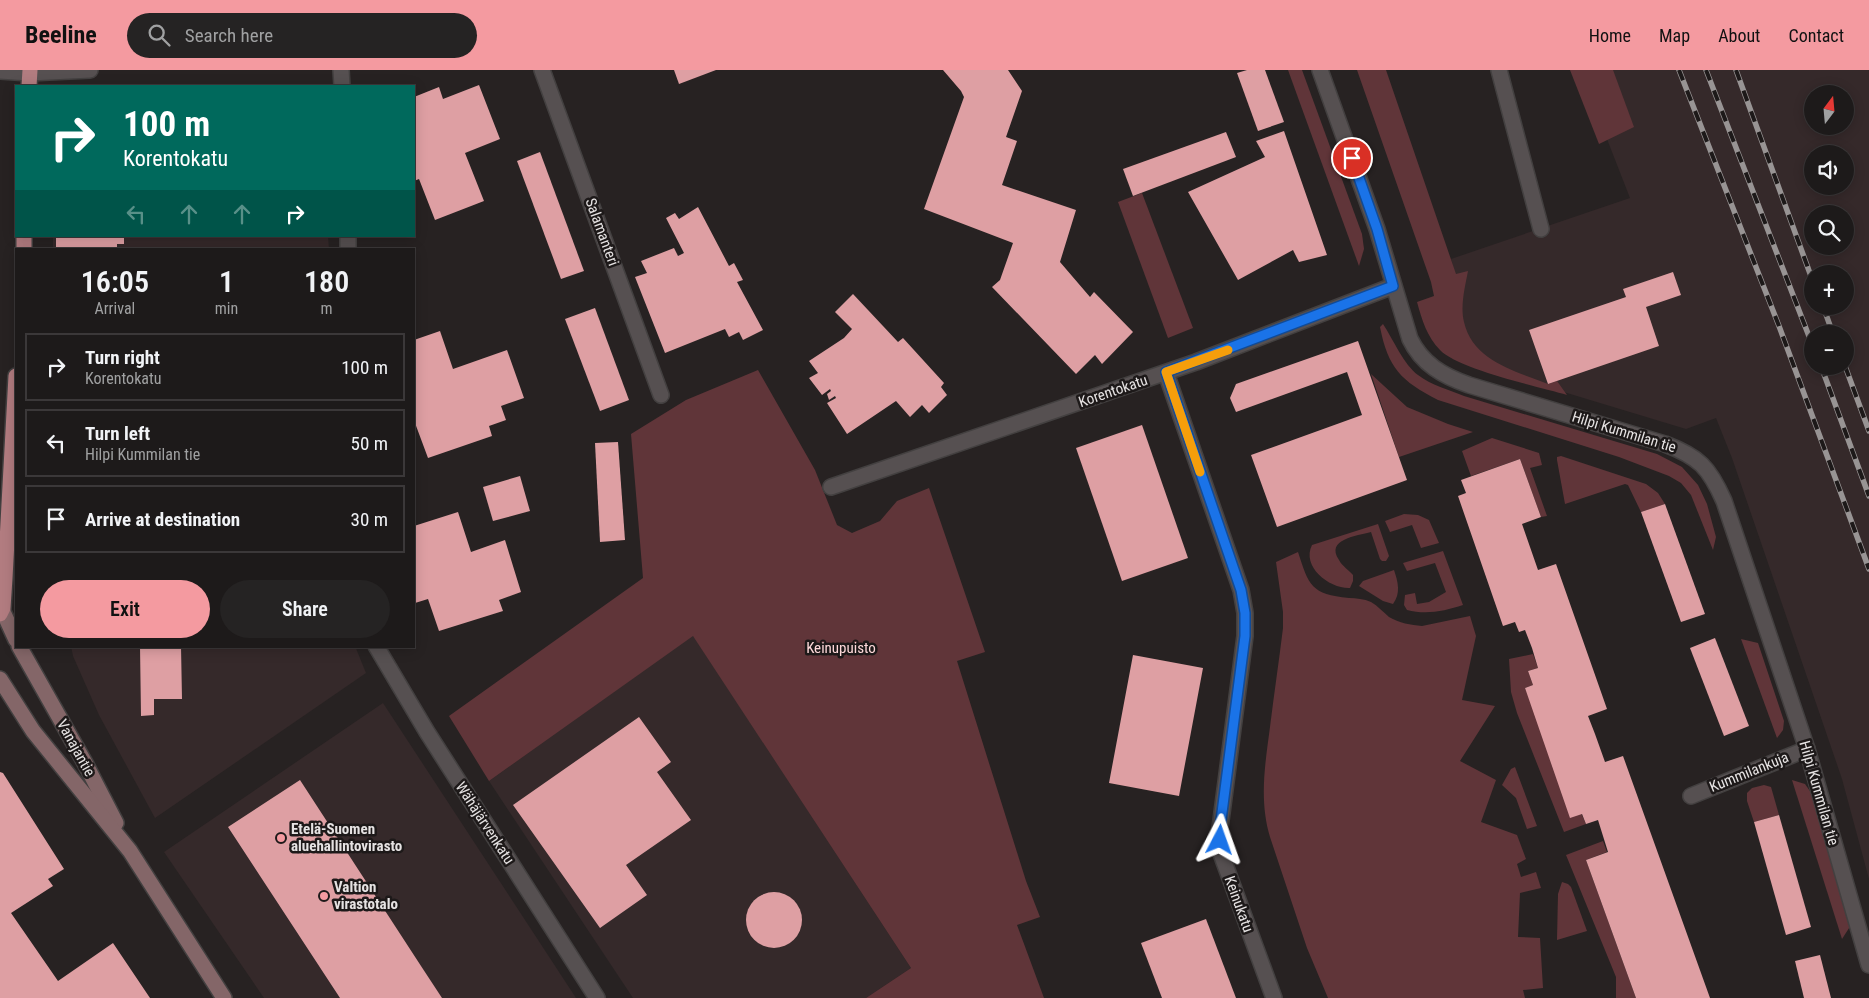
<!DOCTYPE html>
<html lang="en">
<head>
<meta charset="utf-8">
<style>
  :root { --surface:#1d1a1a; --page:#252323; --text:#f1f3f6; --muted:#a0a1a2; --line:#3b3839; --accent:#f49aa0 }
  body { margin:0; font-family:"Roboto Condensed",sans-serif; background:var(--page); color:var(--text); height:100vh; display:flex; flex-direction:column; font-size:19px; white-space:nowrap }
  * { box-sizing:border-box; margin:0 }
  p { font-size:16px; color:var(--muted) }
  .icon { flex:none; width:28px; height:28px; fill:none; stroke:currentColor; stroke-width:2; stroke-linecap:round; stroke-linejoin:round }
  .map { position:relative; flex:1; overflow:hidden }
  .details { position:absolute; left:15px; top:178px; width:400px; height:400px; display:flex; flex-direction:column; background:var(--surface); border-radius:0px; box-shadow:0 2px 12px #0003,0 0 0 1px var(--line) }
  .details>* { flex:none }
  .banner { position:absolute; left:15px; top:15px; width:400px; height:152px; border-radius:0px; box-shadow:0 2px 12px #0003,0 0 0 1px var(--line); background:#00695c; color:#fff; overflow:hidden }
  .needle { width:32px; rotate:16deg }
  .controls { position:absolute; left:1804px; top:15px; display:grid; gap:10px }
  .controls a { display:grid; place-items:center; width:50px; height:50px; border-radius:50%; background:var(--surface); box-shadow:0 2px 12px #0003,0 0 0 1px var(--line); font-size:25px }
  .pin { position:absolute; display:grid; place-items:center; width:42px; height:42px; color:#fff; margin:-21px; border:2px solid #fff; border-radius:50%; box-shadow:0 1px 5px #0007 }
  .me { position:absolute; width:55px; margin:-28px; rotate:4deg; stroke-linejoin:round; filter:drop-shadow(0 0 4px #0008) }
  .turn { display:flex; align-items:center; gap:18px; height:105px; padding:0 25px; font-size:22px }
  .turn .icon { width:65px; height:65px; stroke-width:2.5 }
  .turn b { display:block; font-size:35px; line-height:42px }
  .lanes { display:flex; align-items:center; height:48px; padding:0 25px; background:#0003; justify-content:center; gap:25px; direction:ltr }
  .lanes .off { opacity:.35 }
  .eta { display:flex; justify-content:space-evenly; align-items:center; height:85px; text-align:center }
  .eta b { font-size:30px; font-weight:600; line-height:35px }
  .action { display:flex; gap:10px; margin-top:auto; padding:10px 25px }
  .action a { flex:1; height:58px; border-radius:30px; background:var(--accent); color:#111; font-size:20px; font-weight:600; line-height:58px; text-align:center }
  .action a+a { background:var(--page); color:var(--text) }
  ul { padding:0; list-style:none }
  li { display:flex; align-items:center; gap:15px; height:68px; margin:0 10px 8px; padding:0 15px; border:2px solid var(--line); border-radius:0px }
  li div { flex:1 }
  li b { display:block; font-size:19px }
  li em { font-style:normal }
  header { display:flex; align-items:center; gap:30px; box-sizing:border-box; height:70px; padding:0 25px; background:var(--accent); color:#111 }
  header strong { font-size:24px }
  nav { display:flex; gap:28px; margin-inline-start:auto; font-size:18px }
  .search { width:350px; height:45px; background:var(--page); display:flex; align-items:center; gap:12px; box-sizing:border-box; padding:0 18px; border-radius:28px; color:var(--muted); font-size:19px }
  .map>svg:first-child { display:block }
</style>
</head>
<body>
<header>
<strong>Beeline</strong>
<div class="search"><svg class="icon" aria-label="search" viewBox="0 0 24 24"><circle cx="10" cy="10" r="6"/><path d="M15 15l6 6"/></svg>Search here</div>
<nav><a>Home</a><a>Map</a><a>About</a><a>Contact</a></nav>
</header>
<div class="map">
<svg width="1869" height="928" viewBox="0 0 1869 928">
  <rect width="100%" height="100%" fill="#272222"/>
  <g fill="#35292a" fill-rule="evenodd">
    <path d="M1580 0H1869V809L1842 709 1732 388 1716 348 1686 359 1478 296 1449 269 1455 204 1451 189 1630 128ZM1812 24H1845V56H1812ZM1812 84H1845V116H1812ZM1812 144H1845V176H1812ZM1812 204H1845V236H1812ZM1812 264H1845V296H1812Z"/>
    <polygon points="53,166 328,166 329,179 53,179"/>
    <polygon points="693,565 911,898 866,928 633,928 489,711"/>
    <polygon points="71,576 355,576 366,603 155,748 99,645 73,586"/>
    <polygon points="383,633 576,928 264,928 164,782"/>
  </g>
  <g fill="#603539">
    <polygon points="1288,0 1302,0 1362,164 1364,179 1359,196"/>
    <path d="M1357 0H1386L1456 204 1468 201C1465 217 1460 236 1464 252 1473 291 1515 301 1548 314L1557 311 1567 325C1539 317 1458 299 1440 280 1427 267 1422 250 1417 232L1434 226 1431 212Z"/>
    <polygon points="1570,0 1613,0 1634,57 1599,74"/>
    <polygon points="1142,123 1193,258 1168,268 1118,132"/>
    <path d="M1383 254C1393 269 1404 295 1418 305 1431 315 1449 320 1464 326L1657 384 1682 397 1698 415 1707 434 1716 467 1713 480 1691 425 1681 413 1669 406 1619 387 1438 330C1401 311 1388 298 1380 257Z"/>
    <polygon points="758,300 815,400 837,455 852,463 880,451 897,431 929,418 985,582 957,591 1026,811 1040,847 1017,855 1044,928 866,928 911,898 693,566 489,711 449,646 643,508 631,364 686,330"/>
    <polygon points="1371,304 1407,337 1448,354 1473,362 1399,387"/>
    <polygon points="1492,368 1539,383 1542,395 1530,398 1547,446 1541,447 1520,389 1471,406 1462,381"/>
    <polygon points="1561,386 1646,414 1658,423 1665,434 1641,442 1628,415 1625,414 1565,434 1557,390 1557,387"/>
    <polygon points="1404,444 1418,445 1429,450 1439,473 1421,478 1412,455 1390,462 1385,451"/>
    <path d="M1378 454 1389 486 1386 491H1382L1380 489 1371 462C1357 466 1325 469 1339 490 1342 496 1349 500 1353 505V511L1350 518C1330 519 1301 497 1312 475Z"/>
    <path d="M1443 481 1463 535C1445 541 1426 545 1407 540L1404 535 1405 525 1415 523 1417 534 1429 532 1446 522 1435 493 1407 501 1403 493Z"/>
    <path d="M1298 482C1309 516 1311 524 1349 528 1356 528 1364 529 1371 532 1378 536 1383 542 1389 547 1399 553 1411 555 1422 556L1470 546 1476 566 1462 630 1495 636 1460 691 1496 710 1481 752 1517 765 1526 789 1517 794 1521 807 1536 802 1541 818 1520 823 1518 867 1540 868 1543 918 1523 920 1525 928H1328L1307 878 1270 767C1259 730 1265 695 1270 657 1274 624 1279 591 1283 558V542L1276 492Z"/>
    <path d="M1394 500C1398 512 1401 523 1393 534L1383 531 1359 516 1363 511Z"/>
    <polygon points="1741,569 1758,573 1784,651 1783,660 1777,668"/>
    <polygon points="1533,584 1538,598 1528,601 1533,615 1525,618 1586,754 1564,762 1517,643 1511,622 1509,589"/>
    <polygon points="1515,697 1537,756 1527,759 1516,728 1502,715 1511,699"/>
    <polygon points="1792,710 1805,714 1812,724 1851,855 1842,869"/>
    <polygon points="1764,715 1771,717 1779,745 1754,752 1747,731 1747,723 1752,718"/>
    <polygon points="1603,771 1607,782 1586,790 1636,928 1616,928 1616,907 1566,785"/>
    <polygon points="1562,812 1568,814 1571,817 1587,861 1557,870 1558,824"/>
  </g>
  <g fill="#de9fa3">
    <polygon points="674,0 716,0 679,14"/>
    <polygon points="943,0 1008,0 1022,21 1006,67 1017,71 1002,115 1076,140 1060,192 1090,227 1094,222 1133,262 1102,294 1095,285 1076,304 992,217 1000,210 1013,173 924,139 964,27 961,21"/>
    <polygon points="1247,0 1265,0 1284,52 1258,61 1237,3"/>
    <polygon points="479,15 500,69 465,83 484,131 435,150 419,109 414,111 414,27 439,17 443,29"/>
    <polygon points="1284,61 1327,185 1299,192 1293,180 1238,210 1188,122 1265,87 1256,71"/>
    <polygon points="1226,62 1236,87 1133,126 1123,99"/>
    <polygon points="540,82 584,201 561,209 517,91"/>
    <polygon points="698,137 729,196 734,193 743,210 737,212 763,260 743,270 739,262 729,267 725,259 665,283 635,207 647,203 641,191 674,178 678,186 684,183 666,148 675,143 679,149"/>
    <polygon points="56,166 124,166 124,174 117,174 117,179 56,179"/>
    <polygon points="1673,202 1681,225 1646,237 1659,276 1548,314 1529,260 1626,227 1623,219"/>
    <polygon points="853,224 898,272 903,268 944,313 941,317 947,325 929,343 922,335 910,347 896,331 847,364 827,333 836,328 835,326 829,330 827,324 831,321 830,319 822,325 809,308 818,303 809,291 844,268 852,259 835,242"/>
    <polygon points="595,238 629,330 600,341 565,249"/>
    <polygon points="440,261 453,299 507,280 524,328 501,336 506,350 489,356 492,366 428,388 415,353 414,353 414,270"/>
    <polygon points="1358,271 1407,410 1277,457 1251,385 1362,345 1347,302 1236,342 1230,328 1236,314"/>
    <polygon points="1142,355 1188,488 1122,511 1076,378"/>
    <polygon points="618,372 625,470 600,472 595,373"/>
    <polygon points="1520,389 1541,447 1522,454 1538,500 1556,494 1607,639 1588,646 1595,664 1605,692 1623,686 1710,928 1636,928 1586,790 1608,782 1598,750 1586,754 1582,744 1570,748 1525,618 1533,615 1528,601 1538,598 1532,578 1525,560 1519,562 1515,552 1503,556 1458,426 1466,423 1461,410"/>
    <polygon points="520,406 530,441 493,451 483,417"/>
    <polygon points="1665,434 1705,544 1681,552 1641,442"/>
    <polygon points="458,442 471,482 505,470 521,522 499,530 503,541 439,561 428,529 415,533 414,528 414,456"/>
    <polygon points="1715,568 1749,656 1724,666 1690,578"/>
    <polygon points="140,576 181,576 182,629 154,629 154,645 141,646"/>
    <polygon points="1133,585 1203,598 1179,726 1109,713"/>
    <polygon points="639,647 671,692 657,702 691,750 626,795 647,825 600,858 513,735"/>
    <polygon points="0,702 3,703 64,799 48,809 53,816 11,843 58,911 113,873 150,928 0,928"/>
    <polygon points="300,710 421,896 442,928 340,928 228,757"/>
    <polygon points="1779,745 1811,857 1786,865 1754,752"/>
    <circle cx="774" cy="850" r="28"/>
    <polygon points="1206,849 1236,928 1162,928 1141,873"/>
    <polygon points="1820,885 1831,928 1804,928 1795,891"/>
  </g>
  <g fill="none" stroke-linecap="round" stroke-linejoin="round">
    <g stroke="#434040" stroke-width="18">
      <polyline id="lane" points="1499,0 1541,159"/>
    </g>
    <g stroke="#434040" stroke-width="18">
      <g id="street">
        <polyline points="341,0 342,16"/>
        <polyline points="542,0 661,325"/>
        <path d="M1320 0 1377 159 1410 269C1422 294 1443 306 1469 315L1665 374C1699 387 1709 397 1724 431L1807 679 1869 895"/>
        <polyline points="0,1 29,3 90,0"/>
        <polyline points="348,166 348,179"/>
        <polyline points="1166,303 1241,520 1245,543 1245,566 1220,758 1220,781 1274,928"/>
        <polyline points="831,417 1196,292 1393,216"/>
        <polyline points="376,576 427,662 597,928"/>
        <polyline points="1691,726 1807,679"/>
      </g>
    </g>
    <g stroke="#434040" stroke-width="18">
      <g id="secondary">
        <polyline points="0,535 16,570"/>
        <polyline points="19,576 85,693 116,753"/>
        <polyline points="0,609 33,661 130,781 224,928"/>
      </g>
    </g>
    <g stroke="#434040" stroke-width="18">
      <g id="primary">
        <polyline points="29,16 30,0"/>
        <polyline points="24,179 24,166"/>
        <polyline points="0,544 3,538 5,508 16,306"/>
      </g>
    </g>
    <use href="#lane" stroke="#565051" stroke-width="15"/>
    <use href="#street" stroke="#565051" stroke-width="15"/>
    <use href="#secondary" stroke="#846668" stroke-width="15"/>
    <use href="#primary" stroke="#b27c80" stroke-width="15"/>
    <g stroke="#989494" stroke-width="5.5">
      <g id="rail">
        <polyline points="1679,0 1779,256 1869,499"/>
        <polyline points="1706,0 1812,274"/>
        <polyline points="1736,0 1812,209"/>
        <polyline points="1823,236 1833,264"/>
        <polyline points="1821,296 1869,426"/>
        <polyline points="1845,296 1869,361"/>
      </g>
    </g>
    <use href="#rail" stroke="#1d1919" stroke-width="4" stroke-dasharray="11" stroke-linecap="butt"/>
  </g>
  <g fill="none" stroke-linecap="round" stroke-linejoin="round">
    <g stroke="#114b97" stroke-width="12">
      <polyline id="route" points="1220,770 1220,758 1245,566 1245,543 1241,520 1166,302 1393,216 1377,159 1352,88"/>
    </g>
    <use href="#route" stroke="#1a73e8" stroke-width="9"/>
    <polyline stroke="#f59e0b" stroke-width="9" points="1200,402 1166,302 1228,280"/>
  </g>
  <g fill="#f49aa0" stroke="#1d1919" stroke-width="2">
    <circle cx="281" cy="768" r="5"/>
    <circle cx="324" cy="826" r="5"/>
  </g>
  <g text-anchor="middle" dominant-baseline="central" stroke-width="5" stroke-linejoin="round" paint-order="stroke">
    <g font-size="15" fill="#e6e3e3" stroke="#1d1919">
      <text transform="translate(602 162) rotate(70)">Salamanteri</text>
      <text transform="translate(1113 321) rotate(-19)">Korentokatu</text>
      <text transform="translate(1624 362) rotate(17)">Hilpi Kummilan tie</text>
      <text transform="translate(76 678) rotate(61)">Vanajantie</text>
      <text transform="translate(1749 702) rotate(-22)">Kummilankuja</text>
      <text transform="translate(1819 723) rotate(74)">Hilpi Kummilan tie</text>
      <text transform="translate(485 753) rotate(57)">Wähäjärvenkatu</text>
      <text transform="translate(1239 834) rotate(70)">Keinukatu</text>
    </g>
    <g font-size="15" fill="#fed9da" stroke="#1d1919">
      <text x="841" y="578">Keinupuisto</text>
    </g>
    <g font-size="15" font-weight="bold" fill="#e6e3e3" stroke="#1d1919" text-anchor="start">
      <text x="291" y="759">Etelä-Suomen<tspan x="291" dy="17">aluehallintovirasto</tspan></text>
      <text x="334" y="817">Valtion<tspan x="334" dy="17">virastotalo</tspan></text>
    </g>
  </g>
</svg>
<div class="controls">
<a><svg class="needle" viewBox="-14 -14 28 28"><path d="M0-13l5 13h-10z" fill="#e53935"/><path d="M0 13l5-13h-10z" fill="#a0a1a2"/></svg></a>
<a><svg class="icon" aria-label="sound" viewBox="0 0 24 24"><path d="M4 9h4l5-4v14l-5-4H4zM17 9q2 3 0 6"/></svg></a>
<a><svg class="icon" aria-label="search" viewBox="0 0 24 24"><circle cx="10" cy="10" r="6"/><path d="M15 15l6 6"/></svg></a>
<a>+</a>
<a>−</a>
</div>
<div class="pin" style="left:1352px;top:88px;background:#d93025"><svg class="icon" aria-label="arrive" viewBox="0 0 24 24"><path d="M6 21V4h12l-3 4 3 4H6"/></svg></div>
<svg class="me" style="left:1220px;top:770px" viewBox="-20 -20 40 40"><path d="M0-17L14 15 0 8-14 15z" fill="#1a73e8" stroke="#fff" stroke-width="4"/></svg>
<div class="banner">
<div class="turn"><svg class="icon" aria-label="right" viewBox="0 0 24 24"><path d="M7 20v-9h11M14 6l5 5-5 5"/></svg><div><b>100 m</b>Korentokatu</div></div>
<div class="lanes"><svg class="icon off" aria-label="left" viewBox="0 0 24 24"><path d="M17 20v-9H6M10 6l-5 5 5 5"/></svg><svg class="icon off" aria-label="ahead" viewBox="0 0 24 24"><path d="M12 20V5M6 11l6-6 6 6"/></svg><svg class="icon off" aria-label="ahead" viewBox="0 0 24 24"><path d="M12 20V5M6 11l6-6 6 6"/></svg><svg class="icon" aria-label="right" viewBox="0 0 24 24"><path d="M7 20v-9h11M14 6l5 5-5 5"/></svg></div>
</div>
<section class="details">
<div class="eta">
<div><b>16:05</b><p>Arrival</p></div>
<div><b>1</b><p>min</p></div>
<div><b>180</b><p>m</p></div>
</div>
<ul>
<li><svg class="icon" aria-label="right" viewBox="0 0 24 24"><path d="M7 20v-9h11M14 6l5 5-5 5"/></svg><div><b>Turn right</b><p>Korentokatu</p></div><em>100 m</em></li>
<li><svg class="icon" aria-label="left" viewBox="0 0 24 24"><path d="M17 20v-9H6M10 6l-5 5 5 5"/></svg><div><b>Turn left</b><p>Hilpi Kummilan tie</p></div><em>50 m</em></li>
<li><svg class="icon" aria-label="arrive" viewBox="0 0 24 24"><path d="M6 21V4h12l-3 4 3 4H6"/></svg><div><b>Arrive at destination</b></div><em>30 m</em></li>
</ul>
<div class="action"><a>Exit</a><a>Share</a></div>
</section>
</div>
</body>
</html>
